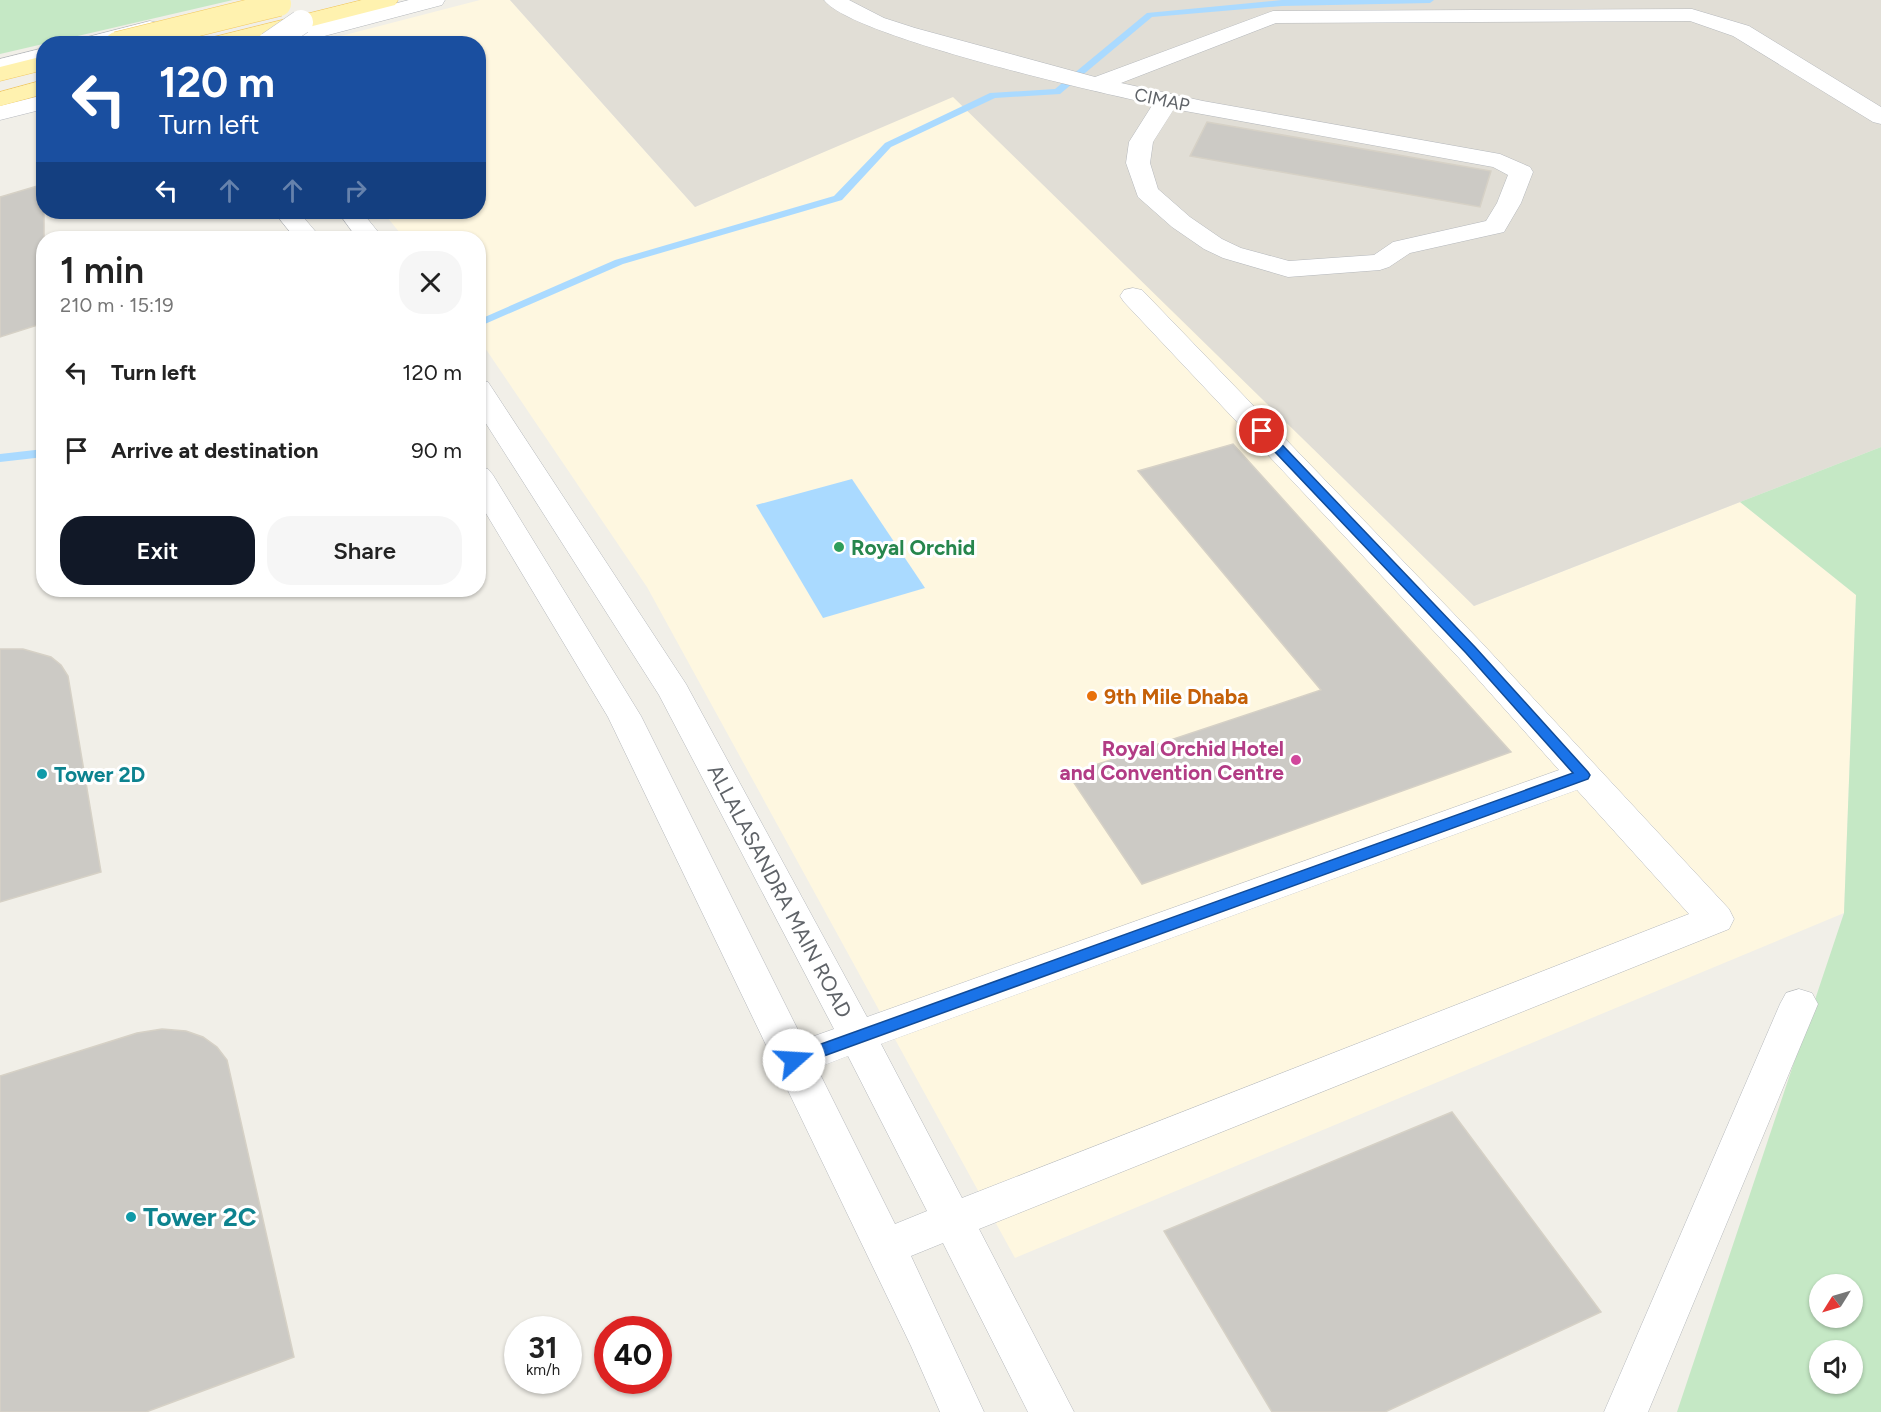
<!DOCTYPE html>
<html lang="en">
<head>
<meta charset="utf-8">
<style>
  :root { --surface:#fff; --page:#f6f6f6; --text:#222; --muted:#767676; --accent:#111827 }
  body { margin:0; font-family:Figtree,sans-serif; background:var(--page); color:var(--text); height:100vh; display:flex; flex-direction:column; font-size:22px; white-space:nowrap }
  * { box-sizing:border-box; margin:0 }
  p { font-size:20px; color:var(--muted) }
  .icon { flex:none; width:33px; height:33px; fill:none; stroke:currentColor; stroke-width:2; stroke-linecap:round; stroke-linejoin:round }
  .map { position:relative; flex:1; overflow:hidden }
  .drawer { position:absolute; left:36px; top:231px; width:450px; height:366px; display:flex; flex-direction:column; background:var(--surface); border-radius:24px; box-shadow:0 2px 4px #0004 }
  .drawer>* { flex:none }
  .top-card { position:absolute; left:36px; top:36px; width:450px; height:183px; border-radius:24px; box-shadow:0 2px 4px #0004; background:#1a4fa0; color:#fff; overflow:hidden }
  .needle { width:39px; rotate:233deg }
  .tools { position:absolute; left:1809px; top:1274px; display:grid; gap:12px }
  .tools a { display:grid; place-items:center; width:54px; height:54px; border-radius:50%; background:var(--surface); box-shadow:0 2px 4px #0004; font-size:30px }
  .speed { position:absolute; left:504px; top:1316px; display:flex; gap:12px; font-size:30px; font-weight:700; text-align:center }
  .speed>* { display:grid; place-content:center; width:78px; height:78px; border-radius:50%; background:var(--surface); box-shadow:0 2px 4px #0004; line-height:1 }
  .speed small { font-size:15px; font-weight:400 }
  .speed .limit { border:9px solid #d22; background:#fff; color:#111 }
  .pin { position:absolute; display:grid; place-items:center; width:51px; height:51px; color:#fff; margin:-26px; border:3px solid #fff; border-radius:50%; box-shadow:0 2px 6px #0007 }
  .me { position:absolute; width:66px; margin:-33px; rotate:71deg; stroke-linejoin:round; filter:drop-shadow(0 0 4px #0008) }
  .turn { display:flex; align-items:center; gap:21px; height:126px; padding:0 24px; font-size:27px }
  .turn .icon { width:78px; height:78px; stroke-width:2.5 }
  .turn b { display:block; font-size:42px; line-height:51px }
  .lanes { display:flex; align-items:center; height:57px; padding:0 24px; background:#0003; justify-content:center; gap:30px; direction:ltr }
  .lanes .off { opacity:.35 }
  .round { display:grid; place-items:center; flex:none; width:63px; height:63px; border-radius:24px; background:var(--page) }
  .overview { display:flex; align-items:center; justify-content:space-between; height:102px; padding:0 24px }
  h1 { font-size:36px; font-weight:600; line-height:45px }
  .cta { display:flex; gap:12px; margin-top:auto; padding:12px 24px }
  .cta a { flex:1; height:69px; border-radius:24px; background:var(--accent); color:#fff; font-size:24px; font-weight:600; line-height:69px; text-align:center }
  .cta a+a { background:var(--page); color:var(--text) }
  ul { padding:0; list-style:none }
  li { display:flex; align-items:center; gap:18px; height:78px; padding:0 24px }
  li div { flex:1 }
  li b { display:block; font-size:22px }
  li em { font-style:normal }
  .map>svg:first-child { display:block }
</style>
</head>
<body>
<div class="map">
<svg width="1881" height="1412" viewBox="0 0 1881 1412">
  <rect width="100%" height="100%" fill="#f1efe8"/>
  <polygon fill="#fef7e0" points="480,0 510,0 695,207 953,96 1474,606 1740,502 1856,595 1844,913 1015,1258 647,587 479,339 478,238 404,238 383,212 478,212 478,44 310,44"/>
  <polygon fill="#e1ded6" points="510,0 1881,0 1881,447 1474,606 953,97 695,207"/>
  <g fill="#c5e8c5" fill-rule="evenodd">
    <polygon points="0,0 233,0 0,54"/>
    <path d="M1881 447V1412H1677L1844 913 1856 595 1740 502ZM1820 1284H1852V1317H1820ZM1820 1350H1852V1383H1820Z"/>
  </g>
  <polygon fill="#aadaff" points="852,479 925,588 823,618 756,505"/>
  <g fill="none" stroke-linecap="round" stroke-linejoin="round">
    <g fill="#aadaff" fill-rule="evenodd">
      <polygon points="1282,0 1434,0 1430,3 1282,6 1152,17 1060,94 995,98 891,147 842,200 623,264 478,327 478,320 615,260 834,196 885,143 990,93 1055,89 1147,13"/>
      <polygon points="44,449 44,457 0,462 0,454"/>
    </g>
  </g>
  <g fill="#cccac5" stroke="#d6d1c6" stroke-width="1.5">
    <polygon points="1207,122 1491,171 1480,207 1190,156"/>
    <polygon points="44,184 44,323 0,337 0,197"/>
    <polygon points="1233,444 1511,752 1142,884 1068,774 1321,690 1138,471"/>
    <polygon points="0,649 23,649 51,657 61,665 68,676 101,872 0,902"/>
    <polygon points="162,1029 186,1031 203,1037 217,1047 227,1060 294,1357 146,1412 0,1412 0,1076 137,1033"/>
    <polygon points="1452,1112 1601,1312 1385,1412 1272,1412 1164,1231"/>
  </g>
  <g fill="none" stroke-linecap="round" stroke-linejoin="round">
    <g stroke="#b5b8bc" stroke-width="1">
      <g id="minor">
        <polygon points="409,0 445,0 442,5 294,44 256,44 259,39"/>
        <path d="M824 0H849L884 18 915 28 1095 77 1273 11 1692 9 1749 26 1881 107V124L1873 122 1733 36 1690 21 1276 23 1121 83 1203 101 1500 154 1530 167 1533 172 1521 203 1504 232 1410 253 1389 267 1380 270 1288 277 1223 258 1204 249 1172 227 1138 197 1126 163 1129 142 1153 104C1100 93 850 36 824 0ZM1174 109 1493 167 1508 175 1497 203 1486 221 1393 242 1374 255 1289 261 1241 248 1222 239 1190 217 1158 189 1150 163 1153 142Z"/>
        <polygon points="150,21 158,23 161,28 158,33 116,44 77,44 80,39"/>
        <polygon points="44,48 44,62 0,73 0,59"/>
        <polygon points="44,95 44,109 0,120 0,106"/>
        <polygon points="274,212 299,212 321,238 295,238"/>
        <polygon points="338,212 362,212 383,238 357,238"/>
        <path d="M1133 288 1142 290 1481 642 1729 909 1734 919 1729 929 979 1229 1074 1412H1028L943 1243 911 1256 984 1412H940L911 1346 608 717 478 500V466L488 469 493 475 641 716 803 1040 834 1029 659 695 478 411V380L488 382 492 388 686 684 867 1017 1559 770 1459 658 1124 302 1120 296 1124 290ZM1577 790 1689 914 962 1198 881 1044ZM848 1056 927 1211 895 1224 817 1068Z"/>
        <polygon points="1799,989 1812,993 1818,1004 1648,1412 1604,1412 1780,1004 1786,993"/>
      </g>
    </g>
    <g stroke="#f2c960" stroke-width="1">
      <g id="major">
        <polygon points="362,0 398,0 395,5 242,44 203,44 206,39"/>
        <polygon points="44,56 44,70 0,81 0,67"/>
        <polygon points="44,80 44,94 0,106 0,92"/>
      </g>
    </g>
    <use href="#minor" fill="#fff" fill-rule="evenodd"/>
    <use href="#major" fill="#fff2af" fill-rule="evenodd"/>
    <g stroke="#b5b8bc" stroke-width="25" stroke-linecap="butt">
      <polyline id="minor-bridge" points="269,44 301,22"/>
    </g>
    <g stroke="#f2c960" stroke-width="25" stroke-linecap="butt">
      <polyline id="major-bridge" points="117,44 279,4"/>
    </g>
    <use href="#minor-bridge" stroke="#fff" stroke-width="24"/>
    <use href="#major-bridge" stroke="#fff2af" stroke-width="24"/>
  </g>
  <polygon fill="#1a73e8" stroke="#114b97" stroke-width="1.5" points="1262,427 1266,428 1475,647 1588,772 1590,775 1588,779 799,1065 794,1067 788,1065 785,1060 788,1056 1573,773 1466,653 1257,433 1256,431"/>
  <circle fill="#2e9e5b" stroke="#fff" stroke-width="2" cx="839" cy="547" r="6"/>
  <circle fill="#e8710a" stroke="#fff" stroke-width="2" cx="1092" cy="696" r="6"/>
  <circle fill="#d1479c" stroke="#fff" stroke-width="2" cx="1296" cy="760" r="6"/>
  <g fill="#0f9aa8" stroke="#fff" stroke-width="2">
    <circle cx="42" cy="774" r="6"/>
    <circle cx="131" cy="1217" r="6"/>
  </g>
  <g text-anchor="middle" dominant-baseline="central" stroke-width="6" stroke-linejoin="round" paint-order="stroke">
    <g font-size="18" fill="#5f6368" stroke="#fff">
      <text transform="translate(1162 100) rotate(12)">CIMAP</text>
    </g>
    <g font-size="21" font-weight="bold" fill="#27864d" stroke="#fff" text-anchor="start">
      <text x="851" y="547">Royal Orchid</text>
    </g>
    <g font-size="21" font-weight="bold" fill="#c56008" stroke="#fff" text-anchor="start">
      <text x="1104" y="696">9th Mile Dhaba</text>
    </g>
    <g font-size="21" font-weight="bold" fill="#b23c85" stroke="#fff" text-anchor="end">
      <text x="1284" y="748">Royal Orchid Hotel<tspan x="1284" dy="24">and Convention Centre</tspan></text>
    </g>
    <g font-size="21" font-weight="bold" fill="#0d838f" stroke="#fff" text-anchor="start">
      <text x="54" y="774">Tower 2D</text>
    </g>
    <g font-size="21" fill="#5f6368" stroke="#fff">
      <text transform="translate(780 891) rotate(62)">ALLALASANDRA MAIN ROAD</text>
    </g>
    <g font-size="26" font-weight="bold" fill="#0d838f" stroke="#fff" text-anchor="start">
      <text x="143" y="1217">Tower 2C</text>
    </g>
  </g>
</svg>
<div class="tools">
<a><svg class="needle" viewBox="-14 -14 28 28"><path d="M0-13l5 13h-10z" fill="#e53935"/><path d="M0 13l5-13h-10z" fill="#767676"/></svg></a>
<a><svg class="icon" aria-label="sound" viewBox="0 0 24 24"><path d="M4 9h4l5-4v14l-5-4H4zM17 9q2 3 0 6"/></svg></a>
</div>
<div class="speed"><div>31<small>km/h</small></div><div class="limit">40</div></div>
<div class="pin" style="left:1262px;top:431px;background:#d93025"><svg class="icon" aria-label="arrive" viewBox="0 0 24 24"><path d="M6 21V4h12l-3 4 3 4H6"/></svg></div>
<svg class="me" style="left:794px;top:1060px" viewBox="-20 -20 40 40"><circle r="19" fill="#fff"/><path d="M0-13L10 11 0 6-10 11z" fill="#1a73e8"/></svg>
<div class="top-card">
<div class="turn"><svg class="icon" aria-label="left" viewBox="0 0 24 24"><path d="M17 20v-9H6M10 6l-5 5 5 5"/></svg><div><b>120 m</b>Turn left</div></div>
<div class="lanes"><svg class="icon" aria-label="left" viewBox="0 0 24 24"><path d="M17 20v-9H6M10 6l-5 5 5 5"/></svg><svg class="icon off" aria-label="ahead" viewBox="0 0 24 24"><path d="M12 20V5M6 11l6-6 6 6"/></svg><svg class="icon off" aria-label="ahead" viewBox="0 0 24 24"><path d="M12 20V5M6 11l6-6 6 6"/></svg><svg class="icon off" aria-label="right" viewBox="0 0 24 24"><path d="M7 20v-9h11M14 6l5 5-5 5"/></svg></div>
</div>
<section class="drawer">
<div class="overview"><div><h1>1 min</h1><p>210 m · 15:19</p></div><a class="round"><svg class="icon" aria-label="close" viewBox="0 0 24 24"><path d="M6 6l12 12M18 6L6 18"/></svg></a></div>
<ul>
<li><svg class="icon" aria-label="left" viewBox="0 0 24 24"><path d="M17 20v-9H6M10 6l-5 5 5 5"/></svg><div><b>Turn left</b></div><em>120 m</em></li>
<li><svg class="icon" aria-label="arrive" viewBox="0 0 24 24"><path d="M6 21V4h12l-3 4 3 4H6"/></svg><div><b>Arrive at destination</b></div><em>90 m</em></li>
</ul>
<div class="cta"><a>Exit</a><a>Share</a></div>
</section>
</div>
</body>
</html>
